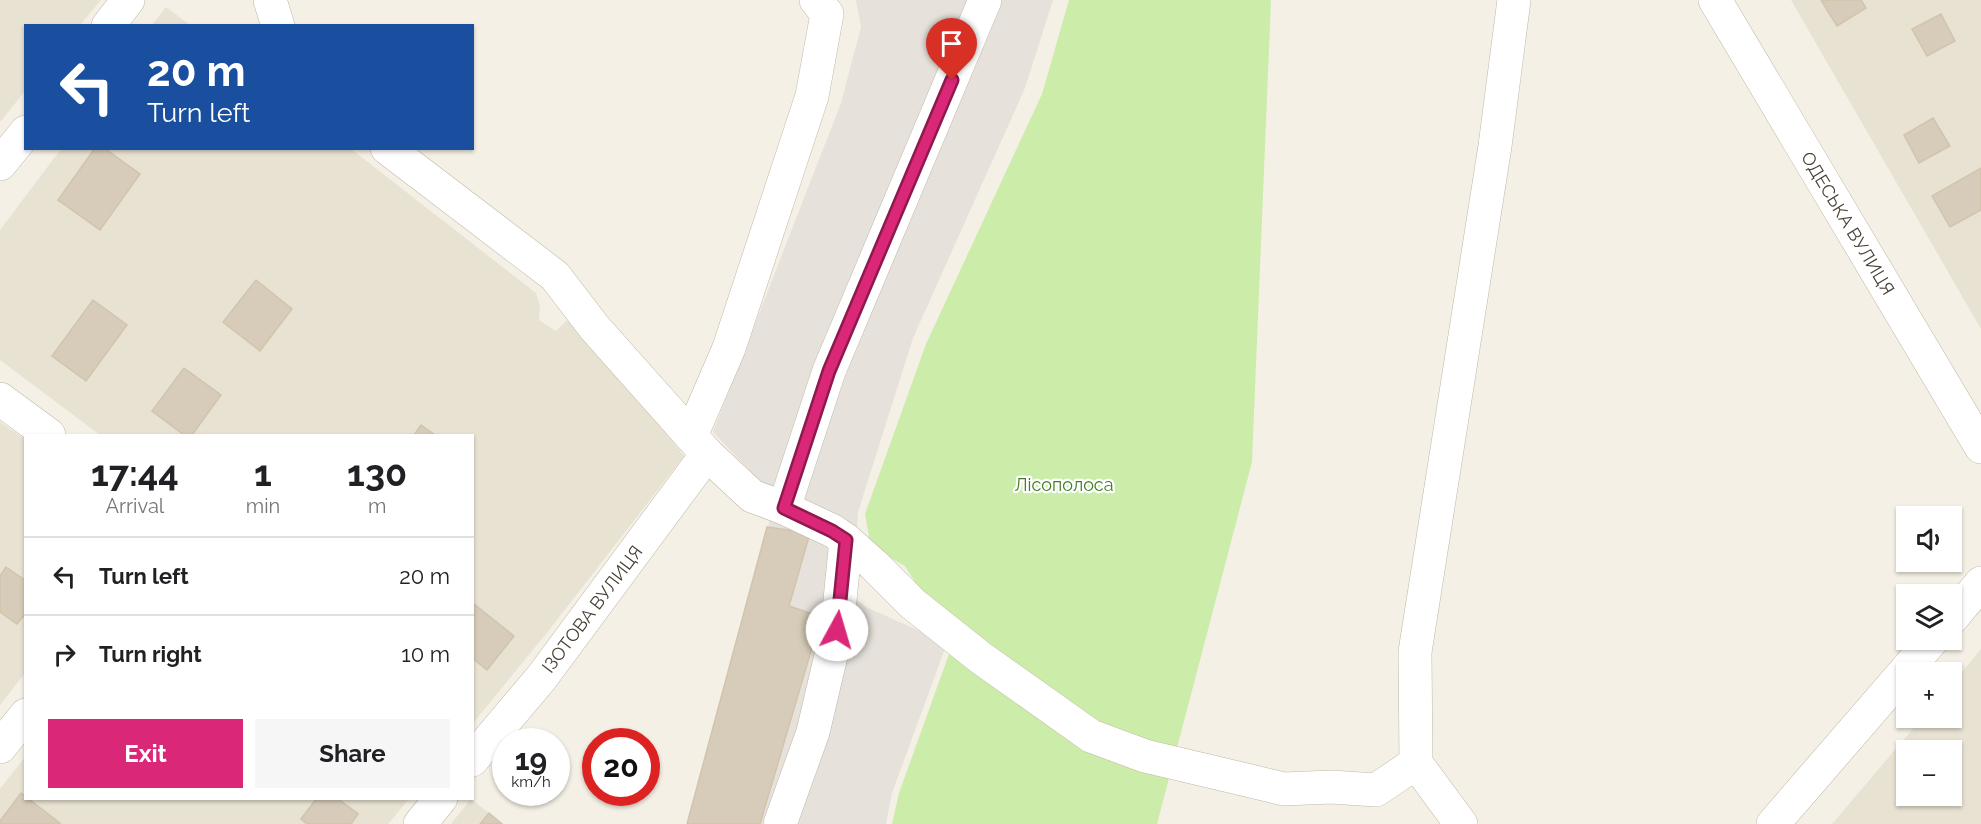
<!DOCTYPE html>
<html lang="en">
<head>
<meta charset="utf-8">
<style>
  :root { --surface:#fff; --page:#f6f6f6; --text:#202124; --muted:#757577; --line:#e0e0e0; --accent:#db2777 }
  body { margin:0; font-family:Raleway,sans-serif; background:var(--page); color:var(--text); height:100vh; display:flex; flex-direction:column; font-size:22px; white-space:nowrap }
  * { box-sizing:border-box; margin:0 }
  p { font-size:20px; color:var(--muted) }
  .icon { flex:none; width:33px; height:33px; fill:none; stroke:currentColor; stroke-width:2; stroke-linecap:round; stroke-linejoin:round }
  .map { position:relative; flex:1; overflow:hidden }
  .side { position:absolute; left:24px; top:434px; width:450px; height:366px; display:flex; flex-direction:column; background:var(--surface); border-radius:0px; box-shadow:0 2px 4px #0004 }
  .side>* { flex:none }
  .banner { position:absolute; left:24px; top:24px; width:450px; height:126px; border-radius:0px; box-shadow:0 2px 4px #0004; background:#1a4fa0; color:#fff; overflow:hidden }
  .fabs { position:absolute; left:1896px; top:506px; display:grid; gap:12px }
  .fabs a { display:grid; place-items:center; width:66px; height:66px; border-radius:0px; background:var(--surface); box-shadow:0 2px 4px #0004; font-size:30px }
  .speed { position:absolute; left:492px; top:728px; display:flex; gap:12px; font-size:30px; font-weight:700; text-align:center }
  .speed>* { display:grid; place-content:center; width:78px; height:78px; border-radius:50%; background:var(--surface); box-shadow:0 2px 4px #0004; line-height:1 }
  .speed small { font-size:15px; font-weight:400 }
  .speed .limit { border:9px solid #d22; background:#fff; color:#111 }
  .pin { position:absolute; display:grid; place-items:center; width:51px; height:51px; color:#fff; margin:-62px -26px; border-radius:50% 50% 50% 0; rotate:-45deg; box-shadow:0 0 6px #0007 }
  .pin .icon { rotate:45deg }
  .me { position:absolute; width:66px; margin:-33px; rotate:6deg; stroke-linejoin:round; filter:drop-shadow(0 0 4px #0008) }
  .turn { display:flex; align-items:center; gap:21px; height:126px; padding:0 24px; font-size:27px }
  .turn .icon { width:78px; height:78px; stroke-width:2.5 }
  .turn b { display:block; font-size:42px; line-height:51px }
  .eta { display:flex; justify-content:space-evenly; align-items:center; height:102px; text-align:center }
  .eta b { font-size:36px; font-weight:700; line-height:42px }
  .button { display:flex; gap:12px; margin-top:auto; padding:12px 24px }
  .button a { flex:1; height:69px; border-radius:0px; background:var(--accent); color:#fff; font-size:24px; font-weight:700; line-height:69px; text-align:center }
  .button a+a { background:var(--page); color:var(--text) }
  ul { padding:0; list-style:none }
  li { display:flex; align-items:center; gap:18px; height:78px; padding:0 24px; border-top:2px solid var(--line) }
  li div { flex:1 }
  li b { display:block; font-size:22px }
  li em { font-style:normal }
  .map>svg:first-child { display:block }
</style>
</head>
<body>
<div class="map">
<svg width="1981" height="824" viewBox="0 0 1981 824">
  <rect width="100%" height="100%" fill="#f4f0e5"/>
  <g fill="#e8e2d2" fill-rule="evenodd">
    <polygon points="0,0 101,0 80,25 26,26 25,91 0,122"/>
    <polygon points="1791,0 1981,0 1981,329"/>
    <polygon points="166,7 190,25 152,25"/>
    <polygon points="61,149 351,149 536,293 540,305 539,320 556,331 566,321 576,321 684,456 546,634 473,723 472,435 100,435 0,360 0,230"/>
    <polygon points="0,422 26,440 25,673 0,705"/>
    <path d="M1981 649V824H1832L1923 717H1952V684ZM1906 750H1952V795H1906Z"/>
    <polygon points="25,757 26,798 410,798 388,824 0,824 0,789"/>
    <polygon points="471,799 503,824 451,824"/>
  </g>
  <polygon fill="#e6e1da" points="856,0 1053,0 1025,88 913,338 858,512 851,596 868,608 947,643 892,793 886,824 687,824 776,498 713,432 841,103 861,27"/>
  <polygon fill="#ccecaa" points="1069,0 1271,0 1252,462 1157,824 892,824 899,793 953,643 905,566 871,547 865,514 926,344 1042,94"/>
  <g fill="#d7ccb9" stroke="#d2c4ac" stroke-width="1.5">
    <polygon points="1821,0 1861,0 1866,8 1837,26"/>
    <polygon points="1941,14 1955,41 1927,56 1912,29"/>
    <polygon points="1933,118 1950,146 1919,163 1904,135"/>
    <polygon points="95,148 104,148 140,174 100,230 58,200"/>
    <polygon points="1981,168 1981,210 1950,227 1932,196"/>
    <polygon points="256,280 292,309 260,351 223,322"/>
    <polygon points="93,300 127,325 86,381 52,356"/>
    <polygon points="184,368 221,395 192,435 184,435 152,411"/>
    <polygon points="421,425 435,435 414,435"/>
    <polygon points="767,527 810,533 789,606 821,617 760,824 687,824"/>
    <polygon points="6,567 26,581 26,613 17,624 0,612 0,576"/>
    <polygon points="474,604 514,636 487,670 472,658"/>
    <polygon points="21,793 60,823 60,824 0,824 0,821"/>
    <polygon points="317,798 337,798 358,814 351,824 307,824 301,819"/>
    <polygon points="489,813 502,824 480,824"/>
  </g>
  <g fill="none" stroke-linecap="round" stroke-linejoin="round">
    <g stroke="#c0b8a6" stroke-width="34">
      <g id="minor">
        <polyline points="270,0 278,26"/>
        <polyline points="1715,0 1981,447"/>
        <polyline points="108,26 128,0"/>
        <polyline points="387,148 555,276 594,327 707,454 752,496 784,508 833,531 846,540 874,565 913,604 981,658 1091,736 1145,756 1284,789 1331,787 1376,790 1416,763"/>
        <polyline points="0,164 26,132"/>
        <polyline points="0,399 49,435"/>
        <polyline points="691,436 729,348 812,96 827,14 816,0"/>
        <polyline points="784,508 829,371 985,0"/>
        <polyline points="1952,618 1981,583"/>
        <polyline points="0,747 26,715"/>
        <polyline points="472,760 542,677 707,454"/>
        <polyline points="420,824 441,798"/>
        <polyline points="780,824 813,732 837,630 846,540"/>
        <polyline points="1461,824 1416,763 1415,652 1495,146 1514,0"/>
        <polyline points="1773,824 1933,639"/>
      </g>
    </g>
    <use href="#minor" stroke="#fff" stroke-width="33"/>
  </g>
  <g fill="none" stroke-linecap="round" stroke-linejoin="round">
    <g stroke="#8e194d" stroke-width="15">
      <polyline id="route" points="837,630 846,540 832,531 784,508 829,371 952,80"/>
    </g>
    <use href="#route" stroke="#db2777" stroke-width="10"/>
  </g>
  <g text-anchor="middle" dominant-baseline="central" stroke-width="4.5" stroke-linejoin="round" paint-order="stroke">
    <g font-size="18" fill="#474034" stroke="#fff">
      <text transform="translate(1848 223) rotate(59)">ОДЕСЬКА ВУЛИЦЯ</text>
      <text transform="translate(592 609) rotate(-53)">ІЗОТОВА ВУЛИЦЯ</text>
    </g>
    <g font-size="18" fill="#427e22" stroke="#fff">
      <text x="1064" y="484">Лісополоса</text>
    </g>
  </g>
</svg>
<div class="fabs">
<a><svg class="icon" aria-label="sound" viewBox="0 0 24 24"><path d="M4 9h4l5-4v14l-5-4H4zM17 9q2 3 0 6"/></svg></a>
<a><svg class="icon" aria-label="layers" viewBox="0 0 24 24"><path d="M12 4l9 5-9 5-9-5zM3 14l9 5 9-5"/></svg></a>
<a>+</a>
<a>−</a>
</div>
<div class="speed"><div>19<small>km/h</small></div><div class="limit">20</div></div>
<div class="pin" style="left:952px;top:80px;background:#d93025"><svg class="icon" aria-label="arrive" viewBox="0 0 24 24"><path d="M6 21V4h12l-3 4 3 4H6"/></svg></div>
<svg class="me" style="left:837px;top:630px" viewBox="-20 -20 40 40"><circle r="19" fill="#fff"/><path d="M0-13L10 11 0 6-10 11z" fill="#db2777"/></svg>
<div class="banner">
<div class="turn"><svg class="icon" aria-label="left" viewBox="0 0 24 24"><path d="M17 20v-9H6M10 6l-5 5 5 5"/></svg><div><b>20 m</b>Turn left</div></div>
</div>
<section class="side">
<div class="eta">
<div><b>17:44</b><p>Arrival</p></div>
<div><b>1</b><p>min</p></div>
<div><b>130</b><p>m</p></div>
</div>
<ul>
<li><svg class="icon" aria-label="left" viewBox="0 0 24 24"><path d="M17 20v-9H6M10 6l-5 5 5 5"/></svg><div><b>Turn left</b></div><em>20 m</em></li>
<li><svg class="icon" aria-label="right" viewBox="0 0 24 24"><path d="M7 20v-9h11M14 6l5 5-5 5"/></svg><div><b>Turn right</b></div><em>10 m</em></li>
</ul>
<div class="button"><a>Exit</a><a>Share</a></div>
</section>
</div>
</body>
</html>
